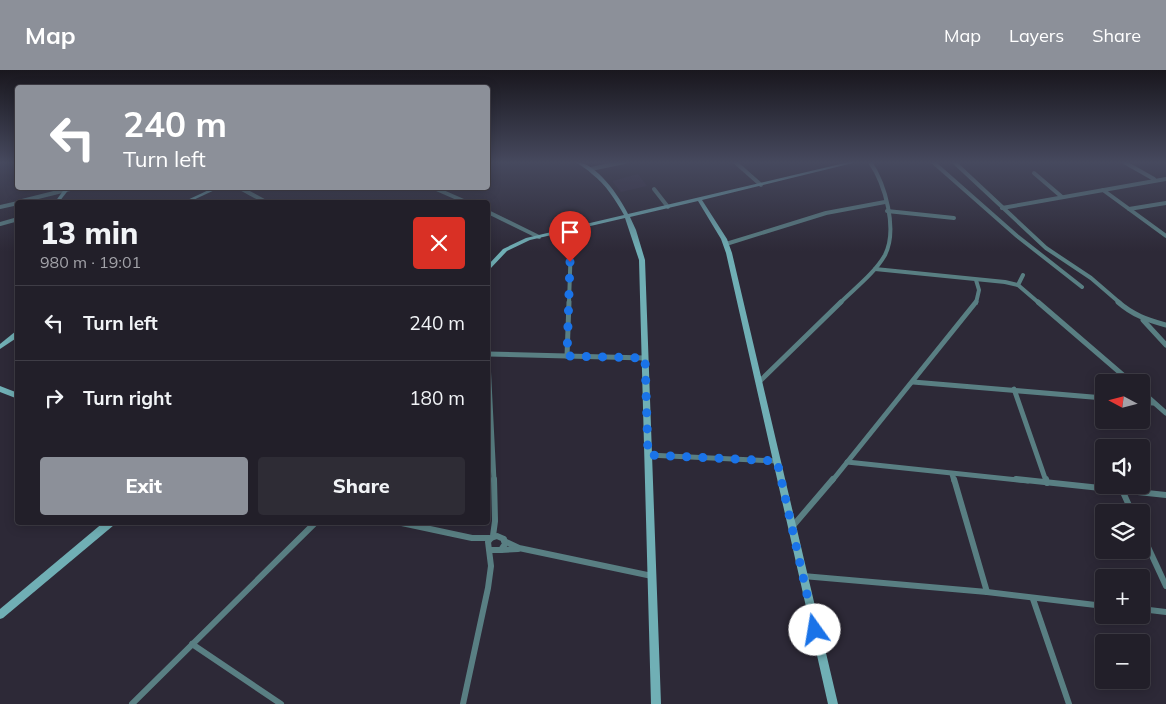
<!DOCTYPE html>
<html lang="en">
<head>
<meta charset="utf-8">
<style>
  :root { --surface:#221f29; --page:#2e2c35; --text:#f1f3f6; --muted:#a2a2a8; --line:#3f3d46; --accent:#8c9099 }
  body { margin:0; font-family:Mulish,sans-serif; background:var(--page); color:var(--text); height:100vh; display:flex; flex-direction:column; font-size:19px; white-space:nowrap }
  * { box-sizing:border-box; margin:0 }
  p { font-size:16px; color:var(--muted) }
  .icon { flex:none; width:28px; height:28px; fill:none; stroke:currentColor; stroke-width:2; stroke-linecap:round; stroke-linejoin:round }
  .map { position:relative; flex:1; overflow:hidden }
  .details { position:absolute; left:15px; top:130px; width:475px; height:325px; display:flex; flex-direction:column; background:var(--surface); border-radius:5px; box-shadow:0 2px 12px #0003,0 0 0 1px var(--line) }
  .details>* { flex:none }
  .banner { position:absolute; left:15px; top:15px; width:475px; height:105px; border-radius:5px; box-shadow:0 2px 12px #0003,0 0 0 1px var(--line); background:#8c9099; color:#fff; overflow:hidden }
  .needle { width:32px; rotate:277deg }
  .buttons { position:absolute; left:1095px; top:304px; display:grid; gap:10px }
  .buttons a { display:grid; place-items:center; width:55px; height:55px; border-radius:5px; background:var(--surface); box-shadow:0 2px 12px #0003,0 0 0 1px var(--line); font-size:25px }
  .pin { position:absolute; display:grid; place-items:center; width:42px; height:42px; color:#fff; margin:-51px -21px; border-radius:50% 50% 50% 0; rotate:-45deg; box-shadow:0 0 5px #0007 }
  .pin .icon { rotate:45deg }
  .me { position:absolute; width:55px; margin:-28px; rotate:347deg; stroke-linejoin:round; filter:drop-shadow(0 0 4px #0008) }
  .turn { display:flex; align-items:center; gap:18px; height:105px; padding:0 25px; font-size:22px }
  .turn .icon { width:65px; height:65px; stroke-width:2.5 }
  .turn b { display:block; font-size:35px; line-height:42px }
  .round { display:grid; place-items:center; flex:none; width:52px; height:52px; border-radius:5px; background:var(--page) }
  .headline { display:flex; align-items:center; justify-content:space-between; height:85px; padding:0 25px }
  h1 { font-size:30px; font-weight:800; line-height:38px }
  .primary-button { display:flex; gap:10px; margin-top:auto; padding:10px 25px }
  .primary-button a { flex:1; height:58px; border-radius:5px; background:var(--accent); color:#fff; font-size:20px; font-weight:800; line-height:58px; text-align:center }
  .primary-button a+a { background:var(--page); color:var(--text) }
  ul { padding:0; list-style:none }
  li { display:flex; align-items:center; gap:15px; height:75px; padding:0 25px; border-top:1px solid var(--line) }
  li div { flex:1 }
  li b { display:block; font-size:19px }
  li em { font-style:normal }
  header { display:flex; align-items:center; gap:30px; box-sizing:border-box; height:70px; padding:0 25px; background:var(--accent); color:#fff }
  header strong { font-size:24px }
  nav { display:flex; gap:28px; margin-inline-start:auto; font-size:18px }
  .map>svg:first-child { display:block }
</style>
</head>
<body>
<header>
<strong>Map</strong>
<nav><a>Map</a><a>Layers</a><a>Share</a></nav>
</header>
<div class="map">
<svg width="1166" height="634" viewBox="0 0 1166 634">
  <rect width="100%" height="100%" fill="#2d2937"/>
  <polygon fill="#342d42" points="638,104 647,116 621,122 612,111"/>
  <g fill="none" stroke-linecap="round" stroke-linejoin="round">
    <g stroke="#597f83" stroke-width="4">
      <polyline points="735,92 761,115"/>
      <polyline points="933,92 1017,166 1082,217"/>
      <polyline points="954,92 1046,178 1091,208 1120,233"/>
      <polyline points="1124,92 1154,109"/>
      <polyline points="591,99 624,92"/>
      <polyline points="1034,103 1062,127"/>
      <polyline points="240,118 266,132"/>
      <polyline points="434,118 466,132"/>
      <polyline points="654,119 668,137"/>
      <polyline points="1103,120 1166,166"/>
      <polyline points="18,132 74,118"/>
      <polyline points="0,137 18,133"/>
      <polyline points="1002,138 1166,109"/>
      <polyline points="1129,139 1166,133"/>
      <polyline points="887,141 954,148"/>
      <polyline points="488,142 539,167"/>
      <polyline points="0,154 18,149"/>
      <polyline points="568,160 571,173 569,233"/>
      <polyline points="726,174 826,143 885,132"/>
      <polyline points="875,199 1005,212 1018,215 1039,233"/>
      <polyline points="1018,215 1023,205"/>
      <path d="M840 233C855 218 874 204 885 185 898 159 885 114 870 92"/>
      <polyline points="976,233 979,220 976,210"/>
    </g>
    <g stroke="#597f83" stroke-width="5">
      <polyline points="1038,232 1131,312"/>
      <path d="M1118 232C1133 245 1147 250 1166 255"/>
      <polyline points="1143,250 1166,275"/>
      <polyline points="488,284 645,288"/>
      <polyline points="567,286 569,232"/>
      <polyline points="488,292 494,411"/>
      <polyline points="759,312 841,232"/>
      <polyline points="913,312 1104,328"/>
      <polyline points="1014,319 1046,411"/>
      <polyline points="1141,321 1166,343"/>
      <polyline points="1141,332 1153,333"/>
      <polyline points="648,385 777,391"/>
      <polyline points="847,392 1028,411"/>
      <polyline points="952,404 954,411"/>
      <polyline points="832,411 976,232"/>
    </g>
    <g stroke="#597f83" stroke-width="6">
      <polyline points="954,409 987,522"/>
      <polyline points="1016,409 1166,425"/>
      <polyline points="1046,409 1047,413"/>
      <polyline points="1122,420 1132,442"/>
      <polyline points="397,452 472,468 491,468"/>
      <polyline points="792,457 833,409"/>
      <polyline points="1141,462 1166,516"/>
      <polyline points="493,466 495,451 494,409"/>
      <polyline points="504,471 519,478 652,506"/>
      <polyline points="501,480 518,479"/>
      <polyline points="803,506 987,522 1104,536"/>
      <polyline points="1033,529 1069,634"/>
      <polyline points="1141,539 1166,542"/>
      <polyline points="192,574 281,634"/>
      <polyline points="132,634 316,452"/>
      <polyline points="463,634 488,518 491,496 488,472 491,468 497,466 504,469 505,474 501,480 491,480"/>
    </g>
    <g fill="#70afb5" fill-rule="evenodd">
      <path d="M576 92C596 92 620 127 628 144L849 92H857L702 130 727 169 732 183 838 634H828L726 183 721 169 698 131 630 147 636 160 645 190 661 634H651L639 190 625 148 530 170 507 181 490 199 488 200V195L503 179 526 168 624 145C615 129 606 115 592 104 587 99 581 96 576 92Z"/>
      <polygon points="65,118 70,118 59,132 55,132"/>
      <polygon points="213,118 219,118 189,132 183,132"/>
      <polygon points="16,261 18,261 18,267 0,279 0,274"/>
      <polygon points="0,316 18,323 18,329 0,322"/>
      <polygon points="104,452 115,452 114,455 3,548 0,549 0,539"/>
    </g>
  </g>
  <linearGradient id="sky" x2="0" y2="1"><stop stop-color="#19171e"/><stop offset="0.51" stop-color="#46495e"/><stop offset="1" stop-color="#46495e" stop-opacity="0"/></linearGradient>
  <rect width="1166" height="181" fill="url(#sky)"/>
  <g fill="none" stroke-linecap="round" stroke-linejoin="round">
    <polyline stroke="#1a73e8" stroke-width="9" stroke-dasharray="0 16.2" points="570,192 567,286 645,288 648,385 777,391 815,560"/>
  </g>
</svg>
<div class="buttons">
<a><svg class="needle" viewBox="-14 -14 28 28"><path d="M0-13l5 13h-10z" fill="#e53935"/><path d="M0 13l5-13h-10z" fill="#a2a2a8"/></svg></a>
<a><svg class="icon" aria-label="sound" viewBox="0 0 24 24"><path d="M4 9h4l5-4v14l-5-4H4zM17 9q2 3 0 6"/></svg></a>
<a><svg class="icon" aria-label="layers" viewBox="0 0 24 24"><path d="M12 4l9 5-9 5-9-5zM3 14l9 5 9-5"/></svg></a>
<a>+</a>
<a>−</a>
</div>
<div class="pin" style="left:570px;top:192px;background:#d93025"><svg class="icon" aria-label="arrive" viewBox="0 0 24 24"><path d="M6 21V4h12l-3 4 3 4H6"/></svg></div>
<svg class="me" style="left:815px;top:560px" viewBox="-20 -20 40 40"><circle r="19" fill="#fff"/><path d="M0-13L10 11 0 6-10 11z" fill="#1a73e8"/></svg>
<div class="banner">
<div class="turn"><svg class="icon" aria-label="left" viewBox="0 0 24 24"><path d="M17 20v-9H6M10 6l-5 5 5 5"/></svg><div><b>240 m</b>Turn left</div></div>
</div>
<section class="details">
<div class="headline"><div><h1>13 min</h1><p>980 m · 19:01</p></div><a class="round" style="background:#d93025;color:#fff"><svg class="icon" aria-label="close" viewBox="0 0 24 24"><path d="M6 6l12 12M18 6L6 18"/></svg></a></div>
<ul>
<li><svg class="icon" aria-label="left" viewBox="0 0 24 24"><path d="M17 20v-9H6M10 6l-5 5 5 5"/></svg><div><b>Turn left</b></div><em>240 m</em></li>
<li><svg class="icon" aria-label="right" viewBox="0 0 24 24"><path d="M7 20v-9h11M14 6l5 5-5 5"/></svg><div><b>Turn right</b></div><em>180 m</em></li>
</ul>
<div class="primary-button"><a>Exit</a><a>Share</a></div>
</section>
</div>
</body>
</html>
